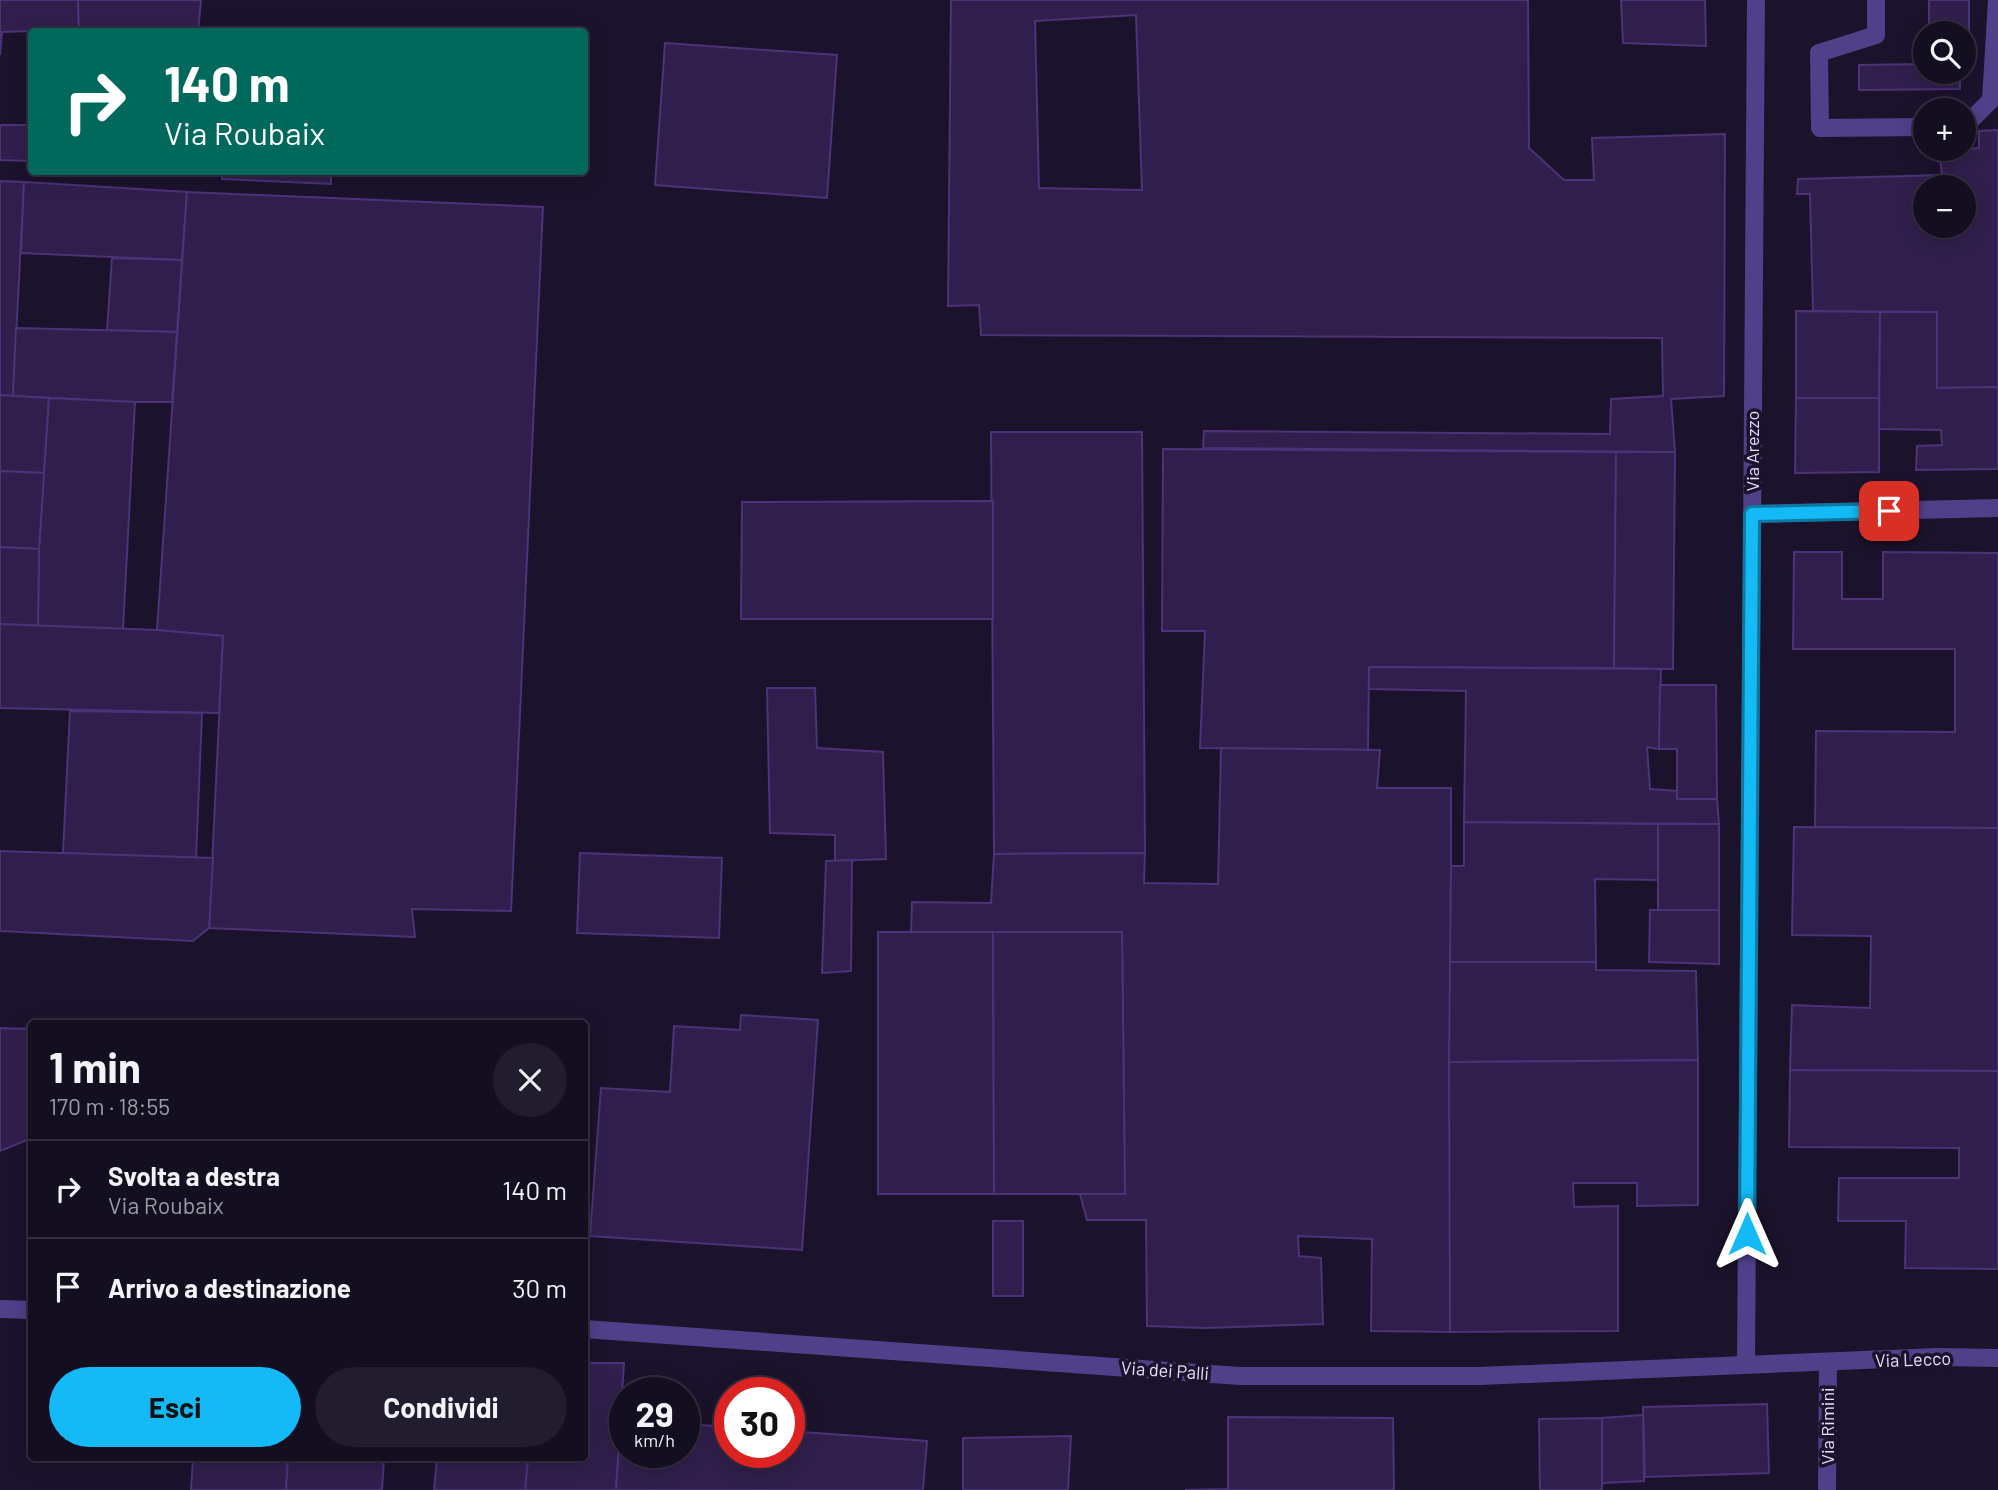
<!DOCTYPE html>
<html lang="it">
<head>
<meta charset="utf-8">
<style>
  :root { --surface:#140e21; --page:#211c2e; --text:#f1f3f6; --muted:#9d9ca5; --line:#332e3f; --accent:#13baf6 }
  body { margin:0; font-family:Barlow,sans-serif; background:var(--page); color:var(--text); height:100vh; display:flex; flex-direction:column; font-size:26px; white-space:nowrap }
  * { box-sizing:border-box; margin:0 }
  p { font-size:23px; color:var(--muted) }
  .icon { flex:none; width:38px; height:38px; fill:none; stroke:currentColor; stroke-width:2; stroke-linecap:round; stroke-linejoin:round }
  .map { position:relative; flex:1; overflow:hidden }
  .drawer { position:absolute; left:28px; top:1020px; width:560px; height:441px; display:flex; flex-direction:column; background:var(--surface); border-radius:7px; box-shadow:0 4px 18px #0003,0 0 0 2px var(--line) }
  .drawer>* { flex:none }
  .top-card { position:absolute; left:28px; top:28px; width:560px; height:147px; border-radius:7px; box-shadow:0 4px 18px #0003,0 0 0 2px var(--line); background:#00695c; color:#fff; overflow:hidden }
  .controls { position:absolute; left:1913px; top:21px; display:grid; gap:14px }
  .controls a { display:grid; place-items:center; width:63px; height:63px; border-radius:50%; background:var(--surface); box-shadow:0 4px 18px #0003,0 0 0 2px var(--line); font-size:35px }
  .speed { position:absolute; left:609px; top:1377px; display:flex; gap:14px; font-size:35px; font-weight:700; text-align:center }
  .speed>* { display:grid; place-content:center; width:91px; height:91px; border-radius:50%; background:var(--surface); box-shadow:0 4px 18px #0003,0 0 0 2px var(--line); line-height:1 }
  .speed small { font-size:18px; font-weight:400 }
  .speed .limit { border:10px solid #d22; background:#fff; color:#111 }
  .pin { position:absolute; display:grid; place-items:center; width:60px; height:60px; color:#fff; margin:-30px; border-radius:14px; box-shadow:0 4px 10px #0006 }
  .me { position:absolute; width:77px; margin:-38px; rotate:0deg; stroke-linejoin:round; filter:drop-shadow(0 0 5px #0008) }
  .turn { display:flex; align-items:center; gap:24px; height:147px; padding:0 21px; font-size:32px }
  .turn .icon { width:91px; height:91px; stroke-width:2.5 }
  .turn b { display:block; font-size:49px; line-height:60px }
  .round { display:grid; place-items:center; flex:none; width:74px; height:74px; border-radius:37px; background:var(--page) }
  .headline { display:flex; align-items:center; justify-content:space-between; height:119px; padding:0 21px }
  h1 { font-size:42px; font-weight:700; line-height:52px }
  .action { display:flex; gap:14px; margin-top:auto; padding:14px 21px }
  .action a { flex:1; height:80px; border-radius:42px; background:var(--accent); color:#111; font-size:28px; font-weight:700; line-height:80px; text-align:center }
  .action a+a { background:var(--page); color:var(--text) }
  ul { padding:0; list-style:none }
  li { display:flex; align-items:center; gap:21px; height:98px; padding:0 21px; border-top:2px solid var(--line) }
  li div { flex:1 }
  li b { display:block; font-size:26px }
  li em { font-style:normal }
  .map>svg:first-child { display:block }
</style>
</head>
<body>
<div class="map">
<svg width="1998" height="1490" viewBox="0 0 1998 1490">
  <rect width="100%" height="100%" fill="#1b132c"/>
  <g fill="#301f4c" stroke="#4c3278" stroke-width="2" fill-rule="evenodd">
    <polygon points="0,0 78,0 79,32 59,30 2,32 0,55"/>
    <polygon points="78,0 201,0 198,32 79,31"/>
    <path d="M951 0H1528L1529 148 1564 180H1594L1592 138 1725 134 1724 396 1671 399 1675 452 1203 448 1204 431 1610 434 1611 399 1663 396 1662 338 981 335 979 305 948 306ZM1136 15 1142 190 1039 188 1035 21Z"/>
    <polygon points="1621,0 1705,0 1706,46 1623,43"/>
    <polygon points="1929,0 1969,0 1969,48 1964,48 1964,33 1929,33"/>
    <polygon points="665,43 837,55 827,198 655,185"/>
    <polygon points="1925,64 1925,72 1960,72 1960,89 1859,90 1859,65"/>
    <polygon points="0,125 30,125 30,161 0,160"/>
    <path d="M1998 130V387L1937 388V312L1813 311 1810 194H1797L1798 179 1942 175 1939 151 1979 148V131ZM1925 187H1964V226H1925Z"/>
    <polygon points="222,172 331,172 331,184 222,179"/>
    <polygon points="0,181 24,182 13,396 0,395"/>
    <polygon points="24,182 187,192 182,260 21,253"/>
    <polygon points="187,192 543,207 511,911 412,909 415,937 209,928 223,636 157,630"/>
    <polygon points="112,258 182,260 177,332 107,330"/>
    <polygon points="1796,311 1880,312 1879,398 1796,398"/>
    <polygon points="1880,312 1937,312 1937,388 1998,387 1998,469 1916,470 1917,446 1942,445 1941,430 1879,429"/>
    <polygon points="16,328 177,332 172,402 135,402 13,396"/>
    <polygon points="0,395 49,398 44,473 0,471"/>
    <polygon points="49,398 135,402 123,629 38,626 39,549"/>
    <polygon points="1796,398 1879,398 1879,472 1795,473"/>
    <polygon points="991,432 1142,432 1145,853 994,854"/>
    <polygon points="1163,449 1616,452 1614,668 1369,667 1368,750 1200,748 1205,631 1162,631"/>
    <polygon points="1616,452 1675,452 1673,669 1614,668"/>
    <polygon points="0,471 44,473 39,549 0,547"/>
    <polygon points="993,501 993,619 741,619 742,502"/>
    <polygon points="0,547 39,549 38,626 0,624"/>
    <polygon points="1794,552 1842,552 1842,599 1883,599 1883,552 1998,553 1998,828 1815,827 1816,731 1955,732 1955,649 1793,649"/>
    <polygon points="0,624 157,630 223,636 219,713 0,708"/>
    <polygon points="1369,667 1661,669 1659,749 1647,747 1650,789 1677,791 1677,799 1717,799 1719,824 1464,822 1466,691 1369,689"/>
    <polygon points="1660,685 1716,685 1717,799 1677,799 1677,749 1659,749"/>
    <polygon points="767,688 815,688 817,748 883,752 886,859 835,861 835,835 770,833"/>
    <polygon points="70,711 202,713 196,858 63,853"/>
    <polygon points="1221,748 1380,750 1377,788 1451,788 1450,1332 1371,1331 1372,1239 1298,1236 1299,1256 1321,1258 1323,1324 1205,1328 1147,1326 1146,1220 1087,1220 1080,1194 1125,1194 1122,932 911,932 912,902 991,903 994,854 1145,853 1144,883 1218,884"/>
    <polygon points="1464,822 1658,824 1658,880 1595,879 1596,962 1450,962 1451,866 1464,866"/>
    <rect x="1658" y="824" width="61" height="86"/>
    <polygon points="1794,827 1998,828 1998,1071 1790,1070 1792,1005 1870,1008 1871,936 1792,935"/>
    <polygon points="0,851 213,858 209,928 193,941 0,931"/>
    <polygon points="580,853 722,858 719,938 577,933"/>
    <polygon points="852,860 851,971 822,973 826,861"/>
    <polygon points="1650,910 1719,910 1719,964 1649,962"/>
    <polygon points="878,932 993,932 994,1194 878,1194"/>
    <polygon points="993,932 1122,932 1125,1194 994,1194"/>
    <polygon points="1450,962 1596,962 1596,970 1696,971 1698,1060 1449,1062"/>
    <polygon points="741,1015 818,1020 802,1250 590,1236 601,1088 670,1092 674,1026 740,1030"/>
    <polygon points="0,1028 32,1029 32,1138 0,1151"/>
    <polygon points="1698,1060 1698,1205 1637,1206 1637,1183 1573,1183 1574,1207 1618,1206 1618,1331 1450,1332 1449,1062"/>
    <polygon points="1790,1070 1998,1071 1998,1269 1905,1268 1906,1221 1838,1221 1839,1178 1959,1178 1959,1148 1789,1147"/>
    <rect x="993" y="1221" width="30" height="75"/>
    <polygon points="584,1363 624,1363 616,1490 525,1490 528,1458 584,1458"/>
    <polygon points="1767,1404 1769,1473 1645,1477 1643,1407"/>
    <polygon points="1643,1415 1644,1481 1602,1483 1602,1418"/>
    <polygon points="1228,1417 1393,1418 1394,1490 1185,1490 1228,1489"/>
    <polygon points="1602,1418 1602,1490 1540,1490 1539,1419"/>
    <polygon points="621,1420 625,1420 625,1452 684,1452 684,1424 730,1427 730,1452 789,1452 789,1431 927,1441 923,1490 616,1490"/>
    <polygon points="1071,1436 1068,1490 963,1490 963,1438"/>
    <polygon points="193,1458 288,1458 286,1490 191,1490"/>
    <polygon points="288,1458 384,1458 382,1490 286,1490"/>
    <polygon points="437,1458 528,1458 525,1490 434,1490"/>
  </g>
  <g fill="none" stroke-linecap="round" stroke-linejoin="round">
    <g stroke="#4f4089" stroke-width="18">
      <polyline points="1876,0 1876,35 1819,53 1820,128 1925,127"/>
      <polyline points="1964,127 1991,100 1997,0"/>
    </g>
    <g stroke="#4f4089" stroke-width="18">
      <polyline points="1752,514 1998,508"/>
      <polyline points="0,1309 32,1310"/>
      <polyline points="584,1329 1240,1376 1480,1376 1937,1357 1998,1358"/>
      <polyline points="1746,1364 1756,0"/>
      <polyline points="1827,1490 1828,1362"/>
    </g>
  </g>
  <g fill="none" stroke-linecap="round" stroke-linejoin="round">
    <g stroke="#0c79a0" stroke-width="18">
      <polyline id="route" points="1747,1234 1752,514 1889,511"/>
    </g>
    <use href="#route" stroke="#13baf6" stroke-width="12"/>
  </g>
  <g text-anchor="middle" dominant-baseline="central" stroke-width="7" stroke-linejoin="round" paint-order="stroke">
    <g font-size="18" fill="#e8dffe" stroke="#1b132c">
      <text transform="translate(1752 451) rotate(-90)">Via Arezzo</text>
      <text transform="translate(1913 1359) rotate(-2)">Via Lecco</text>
      <text transform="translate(1165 1370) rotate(4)">Via dei Palli</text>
      <text transform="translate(1827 1426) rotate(-90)">Via Rimini</text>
    </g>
  </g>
</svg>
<div class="controls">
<a><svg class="icon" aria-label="search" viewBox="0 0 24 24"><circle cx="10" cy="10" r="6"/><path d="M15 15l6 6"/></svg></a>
<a>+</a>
<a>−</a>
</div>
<div class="speed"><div>29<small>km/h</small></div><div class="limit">30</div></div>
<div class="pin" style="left:1889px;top:511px;background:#d93025"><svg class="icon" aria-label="arrive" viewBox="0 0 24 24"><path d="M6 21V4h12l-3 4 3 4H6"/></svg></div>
<svg class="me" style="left:1747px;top:1234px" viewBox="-20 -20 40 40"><path d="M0-17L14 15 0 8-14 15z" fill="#13baf6" stroke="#fff" stroke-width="4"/></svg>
<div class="top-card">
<div class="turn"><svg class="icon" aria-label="right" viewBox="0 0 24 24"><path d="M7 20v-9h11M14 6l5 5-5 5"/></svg><div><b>140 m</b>Via Roubaix</div></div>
</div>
<section class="drawer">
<div class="headline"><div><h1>1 min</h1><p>170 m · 18:55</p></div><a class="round"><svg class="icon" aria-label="close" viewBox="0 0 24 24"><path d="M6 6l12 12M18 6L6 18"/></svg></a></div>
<ul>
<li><svg class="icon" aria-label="right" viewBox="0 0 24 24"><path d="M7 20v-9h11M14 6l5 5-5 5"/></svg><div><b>Svolta a destra</b><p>Via Roubaix</p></div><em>140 m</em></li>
<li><svg class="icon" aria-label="arrive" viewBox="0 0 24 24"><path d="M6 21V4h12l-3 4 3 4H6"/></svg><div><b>Arrivo a destinazione</b></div><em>30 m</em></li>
</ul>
<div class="action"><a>Esci</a><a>Condividi</a></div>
</section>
</div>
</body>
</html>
